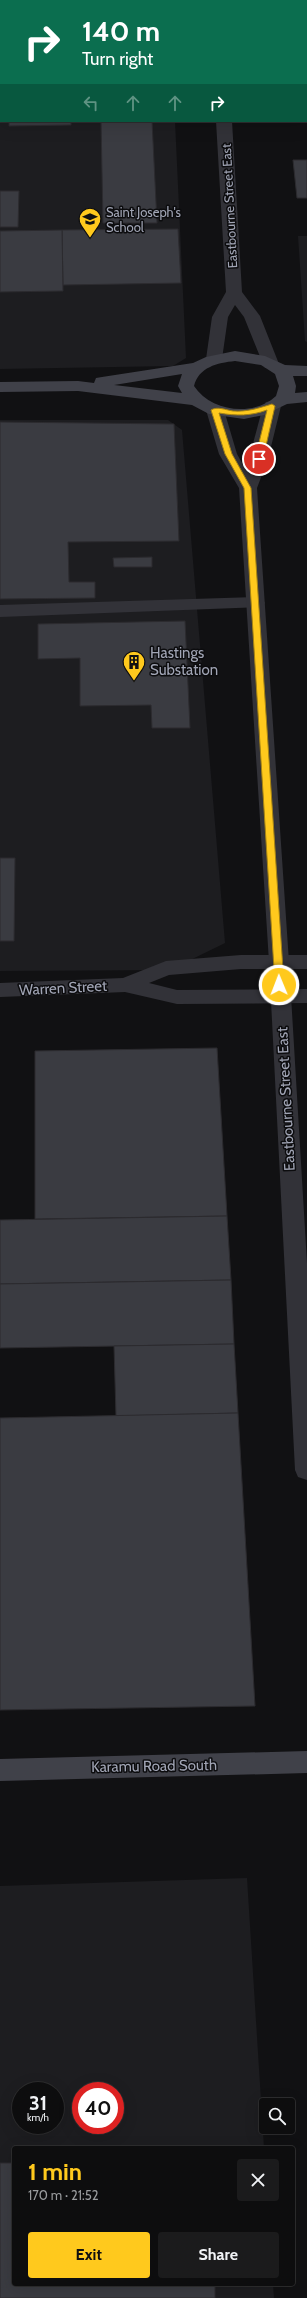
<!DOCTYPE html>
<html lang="en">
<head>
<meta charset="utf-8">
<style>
  :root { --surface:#0d0d0e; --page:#1b1b1c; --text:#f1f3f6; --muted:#9a9c9e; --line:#2d2d2e; --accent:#ffc91d }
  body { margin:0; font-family:Cabin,sans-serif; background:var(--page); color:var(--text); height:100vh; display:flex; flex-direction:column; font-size:15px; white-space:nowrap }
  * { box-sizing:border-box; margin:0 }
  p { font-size:13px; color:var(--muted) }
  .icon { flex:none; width:22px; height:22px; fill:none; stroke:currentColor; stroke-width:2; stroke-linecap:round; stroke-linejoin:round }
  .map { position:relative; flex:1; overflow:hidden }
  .drawer { position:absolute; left:12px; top:2146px; width:283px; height:140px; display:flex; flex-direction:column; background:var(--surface); border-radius:4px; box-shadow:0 4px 16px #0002,0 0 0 1px var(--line) }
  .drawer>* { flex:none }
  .hud { position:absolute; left:0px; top:0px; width:307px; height:122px; box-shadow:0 4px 16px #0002,0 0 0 1px var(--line); background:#0b6e4f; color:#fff; overflow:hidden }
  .controls { position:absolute; left:259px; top:2098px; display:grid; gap:8px }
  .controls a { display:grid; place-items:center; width:36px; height:36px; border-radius:4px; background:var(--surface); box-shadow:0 4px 16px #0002,0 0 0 1px var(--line); font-size:20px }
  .speed { position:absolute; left:12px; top:2082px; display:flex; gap:8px; font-size:20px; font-weight:700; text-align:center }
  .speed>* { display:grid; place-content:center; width:52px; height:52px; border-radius:50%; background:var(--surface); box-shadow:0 4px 16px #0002,0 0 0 1px var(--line); line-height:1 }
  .speed small { font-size:10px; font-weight:400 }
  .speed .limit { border:6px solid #d22; background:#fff; color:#111 }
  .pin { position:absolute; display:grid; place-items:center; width:34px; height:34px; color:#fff; margin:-17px; border:2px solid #fff; border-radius:50%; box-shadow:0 1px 4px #0007 }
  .me { position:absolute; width:44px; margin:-22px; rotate:359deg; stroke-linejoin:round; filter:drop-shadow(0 0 3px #0008) }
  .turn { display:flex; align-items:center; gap:14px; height:84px; padding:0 16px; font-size:18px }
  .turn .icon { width:52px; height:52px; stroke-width:2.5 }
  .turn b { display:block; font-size:28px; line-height:34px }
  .lanes { display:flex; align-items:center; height:38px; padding:0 16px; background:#0003; justify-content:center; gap:20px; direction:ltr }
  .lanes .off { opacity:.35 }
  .round { display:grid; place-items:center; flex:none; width:42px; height:42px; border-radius:4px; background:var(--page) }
  .summary { display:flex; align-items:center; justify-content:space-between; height:68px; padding:0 16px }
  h1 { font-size:24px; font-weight:700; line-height:30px; color:var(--accent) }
  .cta { display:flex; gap:8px; margin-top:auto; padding:8px 16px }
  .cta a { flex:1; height:46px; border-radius:4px; background:var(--accent); color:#111; font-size:16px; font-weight:700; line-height:46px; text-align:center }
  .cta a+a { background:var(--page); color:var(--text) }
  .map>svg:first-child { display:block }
</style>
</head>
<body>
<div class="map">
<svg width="307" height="2298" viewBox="0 0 307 2298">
  <rect width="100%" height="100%" fill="#111113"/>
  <g fill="#1d1d20" fill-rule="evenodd">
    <polygon points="0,41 1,121 175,121 186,358 173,366 0,369"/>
    <polygon points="298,236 307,236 307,342 305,341"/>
    <polygon points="0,420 168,420 182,430 225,943 170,970 0,971"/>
    <path d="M247 1878 264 2148H14V2284H273L274 2298H0V1886ZM21 2091H55V2125H21ZM81 2091H115V2125H81Z"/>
  </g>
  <g fill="#3a3b41" stroke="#2c2b2f">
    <rect x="109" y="0" width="67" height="1"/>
    <polygon points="9,121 71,121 71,125 9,126"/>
    <polygon points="101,121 152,121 157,223 103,223"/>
    <polygon points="293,160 307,160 307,198 297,198"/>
    <polygon points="0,191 19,191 18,227 0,227"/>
    <polygon points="178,229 181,283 63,285 62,230"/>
    <polygon points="62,230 63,291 0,292 0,231"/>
    <polygon points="0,422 174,424 179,541 68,542 69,582 95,582 95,598 0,599"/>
    <polygon points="152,557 152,567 114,567 113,558"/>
    <polygon points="185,621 190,728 152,728 151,705 80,706 80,658 38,659 38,624"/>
    <polygon points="0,858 15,858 14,941 0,941"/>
    <polygon points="217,1048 227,1216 35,1219 35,1051"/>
    <polygon points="227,1216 231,1280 0,1284 0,1220"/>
    <polygon points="231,1280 234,1344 0,1348 0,1284"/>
    <polygon points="234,1344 238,1413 116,1416 114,1346"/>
    <polygon points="238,1413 255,1706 0,1710 0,1418"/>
    <polygon points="0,2163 14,2163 14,2284 215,2284 215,2298 0,2298"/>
  </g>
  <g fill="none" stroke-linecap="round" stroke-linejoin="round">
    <polygon fill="#323238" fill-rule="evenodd" points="256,597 262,599 265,603 262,607 0,617 0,605"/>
    <g fill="#323238" fill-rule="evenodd">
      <rect x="209" y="0" width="14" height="1"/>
      <polygon points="216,121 232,121 242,292 260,316 279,364 277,368 265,368 263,364 244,317 235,305 228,317 222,359 220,363 208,363 206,359 212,317 226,292"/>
      <polygon points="241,955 307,955 307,969 241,969 169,975 149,983 177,990 307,989 307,1003 177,1004 125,992 0,997 0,983 123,978 166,961"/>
    </g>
    <polygon fill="#323238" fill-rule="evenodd" points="272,401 278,402 281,406 268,459 257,488 289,962 307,1263 307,1480 298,1477 295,1470 269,962 239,488 219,454 206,410 209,406 221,406 224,410 237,454 246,470 263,406 266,402"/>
    <g fill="#404149" fill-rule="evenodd">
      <path d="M235 351 265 356 285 365 307 366V376H293L296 386 295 393 307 392V402L287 404 264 415 244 419 209 414 192 405 78 391 0 392V382L78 381 94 383 96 378 102 377 193 363 206 357ZM235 361 261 365 275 374 279 386 276 396C254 417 211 412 194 386 199 367 217 363 235 361ZM182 374 178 386 182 393 114 385Z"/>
      <polygon points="307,1751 307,1773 0,1781 0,1759"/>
    </g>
  </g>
  <path fill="#ffc91d" stroke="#a68313" d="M272 404 275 406 263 459 259 461 255 459 267 410C251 416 236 416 219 413L232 454 251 488 284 985 279 988 275 985 244 488 225 454 211 410C217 406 226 410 233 411 247 412 259 408 272 404Z"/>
  <defs>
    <g id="school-pin" transform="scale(1.15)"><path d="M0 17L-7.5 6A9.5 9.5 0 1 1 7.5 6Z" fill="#ffc91d" stroke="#0c0c0e"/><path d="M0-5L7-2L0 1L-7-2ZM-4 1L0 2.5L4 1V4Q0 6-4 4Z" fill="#111"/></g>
    <g id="building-pin" transform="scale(1.15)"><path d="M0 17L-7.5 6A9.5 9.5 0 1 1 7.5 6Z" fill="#ffc91d" stroke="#0c0c0e"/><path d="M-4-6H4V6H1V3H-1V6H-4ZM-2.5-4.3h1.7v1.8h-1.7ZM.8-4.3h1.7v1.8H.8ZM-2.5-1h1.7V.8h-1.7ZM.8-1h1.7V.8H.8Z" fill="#111"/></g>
  </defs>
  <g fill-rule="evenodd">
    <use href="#school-pin" x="90" y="219"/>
    <use href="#building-pin" x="134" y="662"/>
  </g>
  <g text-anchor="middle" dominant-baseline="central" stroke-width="3" stroke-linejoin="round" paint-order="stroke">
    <g font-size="13" fill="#a1a5b5" stroke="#0c0c0e">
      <text transform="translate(229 206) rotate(-93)">Eastbourne Street East</text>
    </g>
    <g font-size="13" fill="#a1a5b5" stroke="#0c0c0e" text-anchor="start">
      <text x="106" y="212">Saint Joseph's<tspan x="106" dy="15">School</tspan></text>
    </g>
    <g font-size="15" fill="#a1a5b5" stroke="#0c0c0e" text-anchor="start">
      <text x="150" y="653">Hastings<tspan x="150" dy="17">Substation</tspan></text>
    </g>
    <g font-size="15" fill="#a1a5b5" stroke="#0c0c0e">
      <text transform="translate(63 988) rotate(-3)">Warren Street</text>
      <text transform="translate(286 1099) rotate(-93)">Eastbourne Street East</text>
      <text transform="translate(154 1766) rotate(-1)">Karamu Road South</text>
    </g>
  </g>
</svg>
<div class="controls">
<a><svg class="icon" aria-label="search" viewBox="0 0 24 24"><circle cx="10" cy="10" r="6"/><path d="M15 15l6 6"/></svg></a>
</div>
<div class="speed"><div>31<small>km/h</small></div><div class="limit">40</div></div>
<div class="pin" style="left:259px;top:459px;background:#d93025"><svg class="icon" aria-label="arrive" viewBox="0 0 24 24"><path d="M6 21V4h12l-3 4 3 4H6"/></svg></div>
<svg class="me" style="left:279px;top:985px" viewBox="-20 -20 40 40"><circle r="17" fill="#ffc91d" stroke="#fff" stroke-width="3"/><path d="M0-11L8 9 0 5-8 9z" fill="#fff"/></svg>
<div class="hud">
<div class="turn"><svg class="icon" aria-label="right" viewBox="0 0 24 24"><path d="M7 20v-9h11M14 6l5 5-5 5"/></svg><div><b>140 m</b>Turn right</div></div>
<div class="lanes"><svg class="icon off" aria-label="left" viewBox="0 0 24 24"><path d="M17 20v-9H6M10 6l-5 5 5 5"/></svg><svg class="icon off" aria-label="ahead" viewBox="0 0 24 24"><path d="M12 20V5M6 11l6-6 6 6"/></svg><svg class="icon off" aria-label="ahead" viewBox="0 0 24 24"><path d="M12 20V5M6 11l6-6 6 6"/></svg><svg class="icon" aria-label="right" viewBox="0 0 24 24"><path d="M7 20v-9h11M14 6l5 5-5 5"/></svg></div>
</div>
<section class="drawer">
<div class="summary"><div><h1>1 min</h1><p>170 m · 21:52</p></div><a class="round"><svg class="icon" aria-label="close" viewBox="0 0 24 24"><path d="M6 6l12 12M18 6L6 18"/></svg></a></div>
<div class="cta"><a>Exit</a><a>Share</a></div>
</section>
</div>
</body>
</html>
